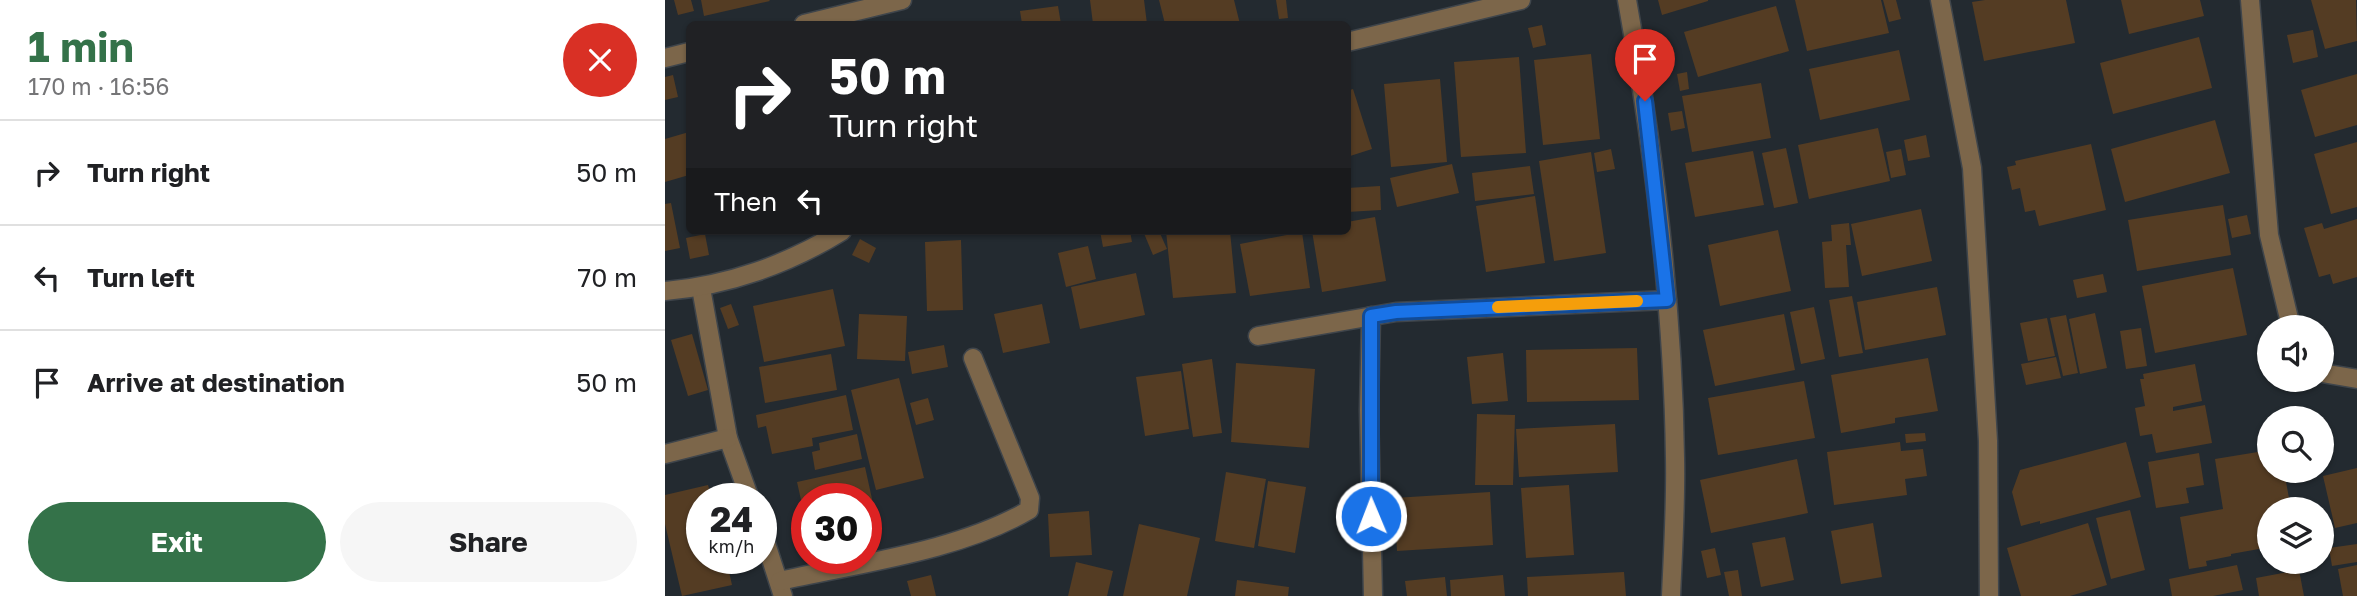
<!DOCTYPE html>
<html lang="en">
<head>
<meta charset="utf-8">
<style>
  :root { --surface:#fff; --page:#f6f6f6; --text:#202124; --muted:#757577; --line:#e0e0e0; --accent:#347249 }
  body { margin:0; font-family:"Golos Text",sans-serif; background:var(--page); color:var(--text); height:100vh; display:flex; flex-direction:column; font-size:26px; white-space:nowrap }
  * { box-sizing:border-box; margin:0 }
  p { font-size:23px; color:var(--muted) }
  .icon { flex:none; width:38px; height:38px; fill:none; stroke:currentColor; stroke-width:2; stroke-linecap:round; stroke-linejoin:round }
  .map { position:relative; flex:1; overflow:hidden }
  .sheet { display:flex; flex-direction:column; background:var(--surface); width:665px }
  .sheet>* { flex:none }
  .banner { position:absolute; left:21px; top:21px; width:665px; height:214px; border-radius:10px; box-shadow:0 2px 5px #0004; background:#202124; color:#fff; overflow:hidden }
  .tools { position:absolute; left:1592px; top:315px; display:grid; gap:14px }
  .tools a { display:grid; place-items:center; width:77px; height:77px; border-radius:50%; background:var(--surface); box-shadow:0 2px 5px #0004; font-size:35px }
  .speed { position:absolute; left:21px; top:483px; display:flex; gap:14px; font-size:35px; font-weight:700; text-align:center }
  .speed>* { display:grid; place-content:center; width:91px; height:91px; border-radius:50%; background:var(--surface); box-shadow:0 2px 5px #0004; line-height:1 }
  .speed small { font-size:18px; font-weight:400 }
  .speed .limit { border:10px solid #d22; background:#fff; color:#111 }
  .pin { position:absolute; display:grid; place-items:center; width:60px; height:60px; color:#fff; margin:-72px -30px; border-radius:50% 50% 50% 0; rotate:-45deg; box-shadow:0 0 7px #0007 }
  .pin .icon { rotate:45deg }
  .me { position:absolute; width:77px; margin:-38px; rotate:359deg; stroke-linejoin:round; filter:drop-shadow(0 0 5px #0008) }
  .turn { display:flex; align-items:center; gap:24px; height:147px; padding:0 28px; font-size:32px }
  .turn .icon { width:91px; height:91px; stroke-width:2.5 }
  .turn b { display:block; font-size:49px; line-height:60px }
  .then { display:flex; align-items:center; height:66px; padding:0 28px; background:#0003; gap:14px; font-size:26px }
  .round { display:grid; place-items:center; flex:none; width:74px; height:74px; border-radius:37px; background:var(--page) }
  .headline { display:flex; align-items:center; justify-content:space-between; height:119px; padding:0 28px }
  h1 { font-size:42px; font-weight:700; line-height:52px; color:var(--accent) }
  .action { display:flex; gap:14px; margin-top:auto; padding:14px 28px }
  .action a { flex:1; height:80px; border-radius:42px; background:var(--accent); color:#fff; font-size:28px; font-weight:700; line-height:80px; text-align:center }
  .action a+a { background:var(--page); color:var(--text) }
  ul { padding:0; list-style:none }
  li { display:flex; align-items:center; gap:21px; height:105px; padding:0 28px; border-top:2px solid var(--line) }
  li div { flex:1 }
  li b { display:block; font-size:26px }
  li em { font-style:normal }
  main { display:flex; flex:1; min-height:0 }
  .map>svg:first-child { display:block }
</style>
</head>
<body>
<main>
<section class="sheet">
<div class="headline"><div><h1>1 min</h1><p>170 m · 16:56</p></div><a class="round" style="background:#d93025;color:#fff"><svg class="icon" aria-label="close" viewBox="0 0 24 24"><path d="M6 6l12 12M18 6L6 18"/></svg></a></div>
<ul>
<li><svg class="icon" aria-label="right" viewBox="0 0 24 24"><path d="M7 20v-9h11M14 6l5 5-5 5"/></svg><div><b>Turn right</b></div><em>50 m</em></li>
<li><svg class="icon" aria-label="left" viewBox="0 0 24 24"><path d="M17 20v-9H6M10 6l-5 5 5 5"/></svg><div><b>Turn left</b></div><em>70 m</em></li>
<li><svg class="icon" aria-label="arrive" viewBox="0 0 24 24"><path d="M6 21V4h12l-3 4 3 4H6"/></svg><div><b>Arrive at destination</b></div><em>50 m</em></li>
</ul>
<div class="action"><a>Exit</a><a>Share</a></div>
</section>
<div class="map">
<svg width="1692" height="596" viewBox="0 0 1692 596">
  <rect width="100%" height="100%" fill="#232a30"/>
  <g fill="#543c23">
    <polygon points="9,0 26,0 29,11 13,15"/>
    <polygon points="36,0 104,0 105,1 39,16"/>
    <polygon points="425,0 479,0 482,24 428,24"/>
    <polygon points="494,0 569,0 575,24 500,24"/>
    <polygon points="611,0 621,0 623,18 614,19"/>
    <polygon points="993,0 1043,0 1043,1 997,15"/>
    <polygon points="1130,0 1216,0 1224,33 1142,51"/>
    <polygon points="1218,0 1231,0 1236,19 1224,22"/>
    <polygon points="1320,0 1401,0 1410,43 1319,61 1307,2"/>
    <polygon points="1456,0 1535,0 1539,16 1464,34"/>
    <polygon points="1646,0 1691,0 1692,41 1660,49"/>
    <polygon points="393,6 396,24 357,24 355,11"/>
    <polygon points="1111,6 1124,51 1033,77 1019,32"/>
    <polygon points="877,25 881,45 868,48 863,28"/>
    <polygon points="1648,30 1653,57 1628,63 1622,35"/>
    <polygon points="1534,37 1547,88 1448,114 1435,63"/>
    <polygon points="1234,50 1245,100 1155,120 1144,69"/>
    <polygon points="926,54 935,139 878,145 869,60"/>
    <polygon points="854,57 861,153 796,157 789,62"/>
    <polygon points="1022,72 1024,89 1015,91 1012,74"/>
    <polygon points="1692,74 1692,125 1650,137 1636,90"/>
    <polygon points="8,75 13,97 0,100 0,77"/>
    <polygon points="775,79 782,162 726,167 719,84"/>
    <polygon points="1096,83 1106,138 1027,152 1017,96"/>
    <polygon points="688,89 707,149 682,157 682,91"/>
    <polygon points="1017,111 1020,128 1006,131 1003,113"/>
    <polygon points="1550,120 1565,173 1460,202 1446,149"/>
    <polygon points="1213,128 1225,181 1144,199 1133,145"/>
    <polygon points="24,132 24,175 0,182 0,139"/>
    <polygon points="1261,135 1265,157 1243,161 1239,140"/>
    <polygon points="1692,142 1692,207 1666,214 1649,154"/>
    <polygon points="1426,144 1441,210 1374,226 1370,210 1360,212 1355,188 1347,190 1342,167 1351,165 1350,161"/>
    <polygon points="1121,148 1133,203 1109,208 1097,153"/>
    <polygon points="946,149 950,169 932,172 929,153"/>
    <polygon points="1236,149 1241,175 1226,178 1221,152"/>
    <polygon points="1088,151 1099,205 1030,217 1020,163"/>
    <polygon points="926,152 941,253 889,261 874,161"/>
    <polygon points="787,164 794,193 732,207 725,178"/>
    <polygon points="865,166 869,194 810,201 807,173"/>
    <polygon points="715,186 716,210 682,212 682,188"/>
    <polygon points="870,196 880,263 821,272 811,206"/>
    <polygon points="6,203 15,248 0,251 0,204"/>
    <polygon points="1558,205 1566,255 1472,271 1463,220"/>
    <polygon points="1256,209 1267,261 1197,276 1186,224"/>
    <polygon points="1582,215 1586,234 1567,238 1563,219"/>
    <polygon points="710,217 721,281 657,292 647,231 682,231 682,222"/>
    <polygon points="1692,219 1692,277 1668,284 1665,274 1654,277 1639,228 1657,223 1659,229"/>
    <polygon points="1184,223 1186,245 1181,245 1184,287 1160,288 1157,242 1167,241 1166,225"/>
    <polygon points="1113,230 1126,291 1055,306 1043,245"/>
    <polygon points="435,231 465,231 467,242 438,247"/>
    <polygon points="478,231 494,231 502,249 488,255"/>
    <polygon points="501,231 565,231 571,293 508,298"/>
    <polygon points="637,232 645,288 585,296 575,244"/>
    <polygon points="40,234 44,255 25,259 21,238"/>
    <polygon points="195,239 211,248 204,263 187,255"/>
    <polygon points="296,240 298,310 262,311 260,242"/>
    <polygon points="423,246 431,279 401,287 393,253"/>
    <polygon points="1568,268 1582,335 1490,353 1477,286"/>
    <polygon points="471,273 480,315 415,329 406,287"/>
    <polygon points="1438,274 1442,292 1412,298 1408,280"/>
    <polygon points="1272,287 1281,335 1200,350 1192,302"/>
    <polygon points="168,289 180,346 99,362 88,306"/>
    <polygon points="1187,296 1198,353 1174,357 1164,300"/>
    <polygon points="66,304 74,325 63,329 55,308"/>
    <polygon points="377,304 385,343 338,353 329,314"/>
    <polygon points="1149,307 1160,359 1136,364 1125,312"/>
    <polygon points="1430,313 1442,368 1415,374 1404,319"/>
    <polygon points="194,314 242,316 240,361 192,359"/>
    <polygon points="1119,314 1130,370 1050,386 1038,330"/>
    <polygon points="1401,315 1413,373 1398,376 1385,318"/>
    <polygon points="1382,318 1390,356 1363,361 1355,323"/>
    <polygon points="1476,328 1482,366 1461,369 1455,331"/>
    <polygon points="27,334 43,390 23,396 6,340"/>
    <polygon points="279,345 283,367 247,374 243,352"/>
    <polygon points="972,348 974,400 862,402 861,350"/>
    <polygon points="838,353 843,401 807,404 802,357"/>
    <polygon points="166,354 172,390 100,403 94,367"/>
    <polygon points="1391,357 1396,378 1361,385 1356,364"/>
    <polygon points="1263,358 1273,411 1230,418 1230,423 1176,433 1166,375"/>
    <polygon points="547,359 557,433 528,437 517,364"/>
    <polygon points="571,363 650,369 644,448 566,442"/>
    <polygon points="1530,364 1537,401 1508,407 1508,411 1540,405 1547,443 1491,453 1487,434 1475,436 1470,408 1480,406 1475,379 1479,379 1478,374"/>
    <polygon points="516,371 524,429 480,436 471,377"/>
    <polygon points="234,378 259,478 211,490 186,390"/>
    <polygon points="1139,381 1150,438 1053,455 1043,398"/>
    <polygon points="181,395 188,430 147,438 148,446 107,454 101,426 93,428 91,415"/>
    <polygon points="263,398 269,420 251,425 245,403"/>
    <polygon points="812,414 850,415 848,485 810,485"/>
    <polygon points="950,424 953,472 854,477 851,429"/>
    <polygon points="1260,433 1261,441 1241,443 1240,434"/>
    <polygon points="192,434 197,459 150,470 147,452 155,450 154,443"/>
    <polygon points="1235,442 1236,451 1258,449 1262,476 1240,479 1242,495 1169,505 1162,452"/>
    <polygon points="1461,442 1476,497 1375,524 1375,521 1356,526 1347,492 1355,470"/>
    <polygon points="1605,450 1605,471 1619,471 1626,509 1605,509 1605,547 1566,554 1566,556 1541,561 1542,566 1524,569 1515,517 1558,509 1550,459"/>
    <polygon points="1534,453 1539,485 1521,488 1524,503 1491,508 1483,462"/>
    <polygon points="1132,459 1143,513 1046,533 1035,480"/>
    <polygon points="200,467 211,517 201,519 201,499 142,499 141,522 132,482"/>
    <polygon points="1692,468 1692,523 1670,528 1658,476"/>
    <polygon points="561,472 601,479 589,548 550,541"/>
    <polygon points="603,481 641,487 630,553 593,546"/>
    <polygon points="43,485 47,499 37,499 37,558 61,558 67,585 17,596 0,524 0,495"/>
    <polygon points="904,485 909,555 861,558 856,488"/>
    <polygon points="825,492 828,545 732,551 729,498"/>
    <polygon points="1465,510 1480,570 1446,579 1431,518"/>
    <polygon points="424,511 427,555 385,557 383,514"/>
    <polygon points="1208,523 1217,577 1176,584 1166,531"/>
    <polygon points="1423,523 1442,585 1405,596 1356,596 1342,548"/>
    <polygon points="474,524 535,538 522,596 458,596"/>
    <polygon points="1120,537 1129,580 1096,587 1087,543"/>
    <polygon points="1692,544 1692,562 1667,566 1664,548"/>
    <polygon points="1050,548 1056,575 1042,578 1036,551"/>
    <polygon points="411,562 448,571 442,596 403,596"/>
    <polygon points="1572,565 1578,590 1548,596 1507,596 1504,579"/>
    <polygon points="1692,565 1692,596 1678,596 1673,569"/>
    <polygon points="1073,570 1077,596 1064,596 1059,572"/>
    <polygon points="1634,570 1639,596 1594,596 1591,578"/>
    <polygon points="959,572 961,596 863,596 862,577"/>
    <polygon points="266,575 271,596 246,596 242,581"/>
    <polygon points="838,575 840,596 786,596 785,580"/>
    <polygon points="780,577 782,596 742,596 740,581"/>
    <polygon points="572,580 624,587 623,596 570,596"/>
  </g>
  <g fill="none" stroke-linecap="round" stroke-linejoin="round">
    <g stroke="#3f454b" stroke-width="21">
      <g id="minor">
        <path d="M962 0C989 151 1008 304 1010 458 1011 504 1008 550 1006 596"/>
        <polyline points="1275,0 1307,168 1323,441 1324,596"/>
        <polyline points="1585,0 1604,235 1626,327"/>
        <polyline points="139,24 237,0"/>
        <polyline points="682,42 856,0"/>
        <polyline points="0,58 24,52"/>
        <polyline points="36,288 63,438 85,499"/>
        <path d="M0 291C62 286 124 264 177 231"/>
        <polyline points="706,316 704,410 708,596"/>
        <polyline points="593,336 731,312 1002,300"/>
        <polyline points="1657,373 1692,379"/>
        <polyline points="0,454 63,438"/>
        <polyline points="96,528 118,596"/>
        <path d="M115 581C195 563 294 551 364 510L365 498 308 358"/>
      </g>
    </g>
    <use href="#minor" stroke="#7c664a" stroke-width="18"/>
  </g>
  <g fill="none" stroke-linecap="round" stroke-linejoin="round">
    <g stroke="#114b97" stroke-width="18">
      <polyline id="route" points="706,516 706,316 731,312 1002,300 980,101"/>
    </g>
    <use href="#route" stroke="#1a73e8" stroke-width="12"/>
    <polyline stroke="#f59e0b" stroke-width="12" points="833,307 972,301"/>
  </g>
</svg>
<div class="tools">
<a><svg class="icon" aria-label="sound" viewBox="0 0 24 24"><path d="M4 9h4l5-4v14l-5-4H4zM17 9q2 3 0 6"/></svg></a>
<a><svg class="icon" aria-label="search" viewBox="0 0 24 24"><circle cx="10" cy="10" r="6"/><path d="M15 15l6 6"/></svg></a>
<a><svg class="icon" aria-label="layers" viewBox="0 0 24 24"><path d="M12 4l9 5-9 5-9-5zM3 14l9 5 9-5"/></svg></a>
</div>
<div class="speed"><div>24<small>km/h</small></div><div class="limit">30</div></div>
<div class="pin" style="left:980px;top:101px;background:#d93025"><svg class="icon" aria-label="arrive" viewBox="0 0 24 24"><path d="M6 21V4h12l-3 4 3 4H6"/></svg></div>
<svg class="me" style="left:706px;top:516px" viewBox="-20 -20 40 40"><circle r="17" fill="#1a73e8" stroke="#fff" stroke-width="3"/><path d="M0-11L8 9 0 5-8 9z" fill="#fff"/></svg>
<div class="banner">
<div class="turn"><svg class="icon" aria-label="right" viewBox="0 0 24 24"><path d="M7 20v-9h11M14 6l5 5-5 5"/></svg><div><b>50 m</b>Turn right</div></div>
<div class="then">Then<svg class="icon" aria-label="left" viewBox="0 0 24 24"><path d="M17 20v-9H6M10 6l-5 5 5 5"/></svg></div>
</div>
</div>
</main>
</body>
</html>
